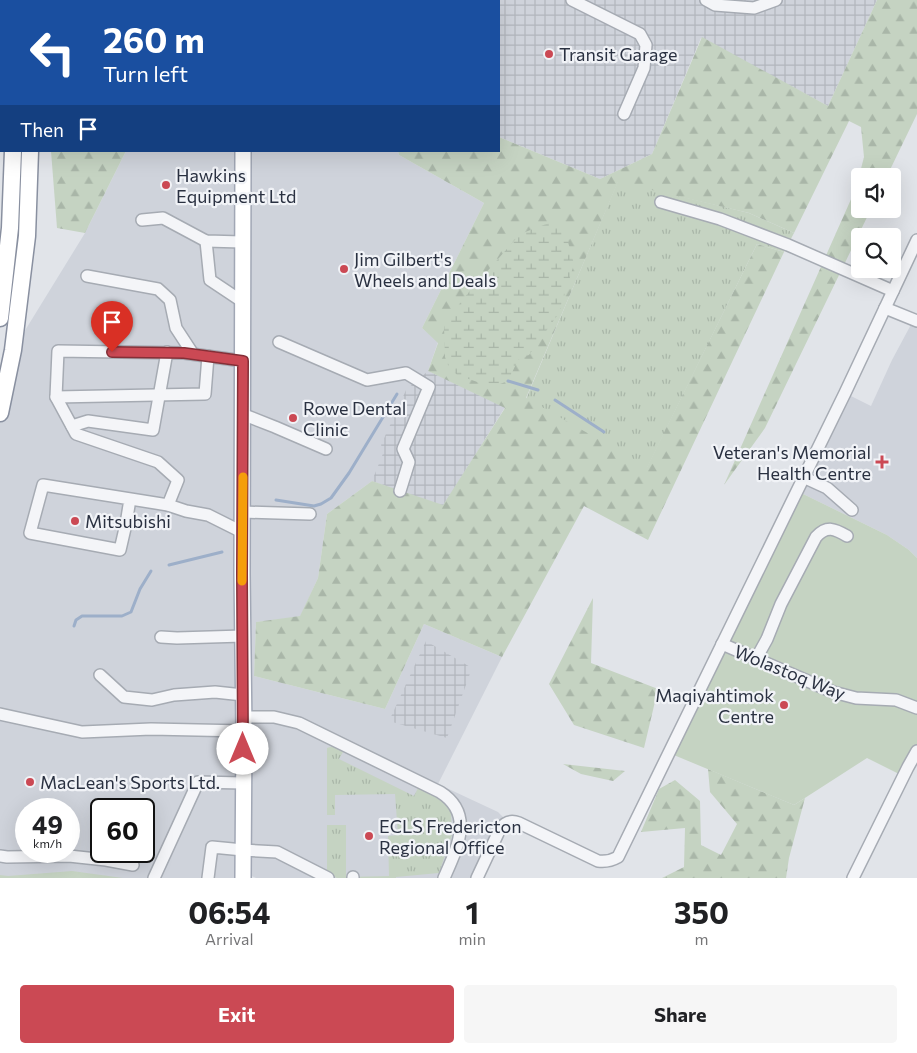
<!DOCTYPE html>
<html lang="en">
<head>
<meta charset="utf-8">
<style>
  :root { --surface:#fff; --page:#f6f6f6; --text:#202124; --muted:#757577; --accent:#cb4954 }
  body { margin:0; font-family:Commissioner,sans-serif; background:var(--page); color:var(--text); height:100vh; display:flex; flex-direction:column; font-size:19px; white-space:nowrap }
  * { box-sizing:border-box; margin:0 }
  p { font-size:16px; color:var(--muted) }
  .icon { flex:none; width:28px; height:28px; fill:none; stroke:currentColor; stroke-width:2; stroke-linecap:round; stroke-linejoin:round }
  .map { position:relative; height:878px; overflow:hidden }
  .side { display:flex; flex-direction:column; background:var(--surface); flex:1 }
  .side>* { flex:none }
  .banner { position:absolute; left:0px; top:0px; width:500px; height:152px; box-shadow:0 5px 20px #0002; background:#1a4fa0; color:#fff; overflow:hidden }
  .tools { position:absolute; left:851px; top:168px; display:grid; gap:10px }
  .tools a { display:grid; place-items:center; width:50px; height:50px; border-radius:5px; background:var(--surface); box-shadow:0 5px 20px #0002; font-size:25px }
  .speed { position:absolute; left:15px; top:798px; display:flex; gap:10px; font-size:25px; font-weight:700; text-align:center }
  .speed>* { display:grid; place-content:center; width:65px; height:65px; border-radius:50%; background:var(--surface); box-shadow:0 5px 20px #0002; line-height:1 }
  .speed small { font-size:12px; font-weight:400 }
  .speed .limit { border:2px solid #111; border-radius:8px; background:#fff; color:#111 }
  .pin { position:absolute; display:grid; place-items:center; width:42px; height:42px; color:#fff; margin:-51px -21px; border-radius:50% 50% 50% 0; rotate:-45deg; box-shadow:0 0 5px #0007 }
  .pin .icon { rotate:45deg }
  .me { position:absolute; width:55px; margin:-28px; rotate:0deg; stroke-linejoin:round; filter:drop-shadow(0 0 4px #0008) }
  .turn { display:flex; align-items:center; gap:18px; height:105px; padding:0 20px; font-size:22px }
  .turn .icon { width:65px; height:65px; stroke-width:2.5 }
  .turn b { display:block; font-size:35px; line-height:42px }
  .then { display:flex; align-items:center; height:48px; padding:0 20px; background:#0003; gap:10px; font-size:19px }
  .eta { display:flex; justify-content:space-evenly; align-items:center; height:85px; text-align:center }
  .eta b { font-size:30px; font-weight:700; line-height:35px }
  .action { display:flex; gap:10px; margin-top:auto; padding:10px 20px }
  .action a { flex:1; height:58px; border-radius:5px; background:var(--accent); color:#fff; font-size:20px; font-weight:700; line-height:58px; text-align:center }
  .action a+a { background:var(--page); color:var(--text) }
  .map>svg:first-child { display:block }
</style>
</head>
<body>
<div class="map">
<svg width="917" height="878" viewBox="0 0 917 878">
  <defs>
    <pattern id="industrial-grid" width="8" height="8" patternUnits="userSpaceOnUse" patternTransform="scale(1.25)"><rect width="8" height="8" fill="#cfd3db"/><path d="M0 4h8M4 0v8" fill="none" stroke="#b2b6bd"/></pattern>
    <pattern id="grass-tufts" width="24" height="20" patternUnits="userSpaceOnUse" patternTransform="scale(1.25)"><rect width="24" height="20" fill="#c5d3c2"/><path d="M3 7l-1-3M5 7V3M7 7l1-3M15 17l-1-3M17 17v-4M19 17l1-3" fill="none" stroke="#a9b6a8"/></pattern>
    <pattern id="forest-firs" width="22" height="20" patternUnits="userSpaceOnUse" patternTransform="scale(1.25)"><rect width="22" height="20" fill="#c5d3c2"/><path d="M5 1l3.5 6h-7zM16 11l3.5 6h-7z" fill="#a9b6a8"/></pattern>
    <pattern id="wetland-marsh" width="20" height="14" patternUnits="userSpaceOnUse" patternTransform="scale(1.25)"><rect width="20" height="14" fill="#c5d3c2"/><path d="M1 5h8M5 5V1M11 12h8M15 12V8" fill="none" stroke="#a9b6a8"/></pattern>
  </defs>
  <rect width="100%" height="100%" fill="#e1e4e9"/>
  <g fill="#cfd3db" fill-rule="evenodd">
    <polygon points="229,0 419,0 419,1 237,1"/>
    <path d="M126 151H398L399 155 484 203 422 328 438 342 428 371 505 407 443 506 372 481 327 514 318 578 300 617 256 622 254 676 385 709 424 624 502 657 438 784 498 812 508 822 477 878H256L243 872V878H0V413L13 350 85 233ZM26 809H69V851H26ZM101 809H144V851H101Z"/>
    <polygon points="914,319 917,321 917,558 909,550 887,535 797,491 845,393 871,406 892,360"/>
  </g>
  <g fill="url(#industrial-grid)">
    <polygon points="419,0 877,0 828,106 701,38 652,154 600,179 499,137 499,1 419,1"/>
    <polygon points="428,371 505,407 443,506 372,481 384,451 381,445 406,390"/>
    <polygon points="426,641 472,668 447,738 389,721"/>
  </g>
  <g fill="url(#grass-tufts)">
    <polygon points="618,181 749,213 794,233 784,252 757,244 647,468 526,399"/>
    <polygon points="333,746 343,752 339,759 414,796 418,788 439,798 451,811 452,835 439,873 396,877 396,878 337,878 332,876 327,871 327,825 346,825 346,877 389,876 388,836 398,835 395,794 335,795 335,815 327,815 327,748"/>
    <polygon points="72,871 123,878 0,878 0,875 8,876"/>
  </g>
  <g fill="url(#forest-firs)">
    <polygon points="42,0 229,0 237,1 42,1"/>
    <polygon points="877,0 917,0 917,114 887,176 860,176 860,209 871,209 765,428 724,485 856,188 864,157 861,127 849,121 794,233 749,213 618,182 526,398 647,467 757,244 784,252 648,540 584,506 502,657 424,624 385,709 254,676 256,622 300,616 318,578 327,514 372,481 443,505 505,408 428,371 438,343 422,328 484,203 399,155 398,151 499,151 499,137 600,179 652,154 702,37 828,106"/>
    <polygon points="51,151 126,151 85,233 57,228"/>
    <polygon points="593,598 591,663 658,689 644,748 574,725 549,684"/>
    <polygon points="563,764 625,771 613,781 581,774"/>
    <polygon points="708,769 794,805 805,798 789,858 786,878 662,878 684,867 685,828 641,832 659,789 675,780 700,801 701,845 721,855 737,824 710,792"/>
  </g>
  <polygon fill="url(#wetland-marsh)" points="549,223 564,227 574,264 559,313 529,355 518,360 508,381 492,387 457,375 448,365 445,357 444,327 462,300 520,234"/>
  <polygon fill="#c5d3c2" points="797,491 887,535 909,550 917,558 917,751 903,776 867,758 794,805 669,753"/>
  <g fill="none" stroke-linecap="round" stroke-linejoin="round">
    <g stroke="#9dafc9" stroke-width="3">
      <polyline points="508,381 538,390"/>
      <polyline points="555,400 604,432"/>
      <polyline points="276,500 314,506 321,504 331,498 349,473 397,394"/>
      <polyline points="169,565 222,552"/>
      <polyline points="74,626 76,620 82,616 122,616 131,612 140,589 151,571"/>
    </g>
    <g stroke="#a6abb3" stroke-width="14">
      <g id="minor">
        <polyline points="442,0 442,1"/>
        <polyline points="572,0 640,34 646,45 644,68 624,114"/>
        <polyline points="706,0 715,5 754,8 776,0"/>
        <polyline points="661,202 720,219 788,245 893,291"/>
        <polyline points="142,220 163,218 206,241 242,242"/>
        <polyline points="206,241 210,280 243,302"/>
        <polyline points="87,276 158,289 170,300 176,328 193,354"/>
        <polyline points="885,308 917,321"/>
        <polyline points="279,342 367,380 406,373 429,387 403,449 409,462 400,491"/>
        <polyline points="56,397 205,394 208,356"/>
        <polyline points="242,414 275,427 326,449"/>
        <polyline points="72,426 88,421 153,430 167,352"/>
        <polyline points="803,477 827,488 852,510"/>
        <polyline points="130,499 126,524 120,550 30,533 43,485 168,505 186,511 208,515 242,532"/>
        <polyline points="168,505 178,480 158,462 76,434 56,397 58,351 184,353 243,361"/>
        <polyline points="243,512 310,514"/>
        <polyline points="161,637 177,638 243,636"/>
        <polyline points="722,644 833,692 856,698 896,700 917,708"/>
        <path d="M756 659 767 639 781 604 816 537C827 525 835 529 847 536"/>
        <polyline points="100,675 124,697 152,700 174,695 215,692 243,695"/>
        <polyline points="0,714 82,732 151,729 244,731"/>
        <path d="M243 717H274L299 723 440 792C475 814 457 848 444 878"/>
        <polyline points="0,856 7,857 69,856 106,860 133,865"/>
        <polyline points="154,878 198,782 243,783"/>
        <polyline points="208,878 212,847 243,850 277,852 328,878"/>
        <polyline points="353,878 353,877"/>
        <path d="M477 878 500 829C505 822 511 820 519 823L598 861C606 862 611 861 618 857L845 393 917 240"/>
        <polyline points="853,878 908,767 917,751"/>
      </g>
    </g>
    <g stroke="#a1a7b5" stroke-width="18">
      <g id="major">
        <polyline points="243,1 243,0"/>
        <polyline points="243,878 244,731 242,574 243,151"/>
      </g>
    </g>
    <g stroke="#8990a0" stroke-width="19">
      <g id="highway">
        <polyline points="6,0 6,1"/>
        <polyline points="22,0 23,1"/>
        <polyline points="0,318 10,228 13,151"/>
        <polyline points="0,413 13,350 27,236 30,151"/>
      </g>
    </g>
    <use href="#minor" stroke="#f4f5f8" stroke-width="11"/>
    <use href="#major" stroke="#fff" stroke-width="15"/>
    <use href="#highway" stroke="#fff" stroke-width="16"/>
  </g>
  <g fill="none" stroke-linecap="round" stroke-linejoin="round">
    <g stroke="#842f37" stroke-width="12">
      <polyline id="route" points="112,352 184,353 243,361 242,574 243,749"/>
    </g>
    <use href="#route" stroke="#cb4954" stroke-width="9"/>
    <polyline stroke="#f59e0b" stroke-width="9" points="242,581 243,477"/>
  </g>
  <g fill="#cb4954" stroke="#f1f3f7" stroke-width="2">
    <circle cx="549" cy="54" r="5"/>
    <circle cx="166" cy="185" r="5"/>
    <circle cx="344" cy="269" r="5"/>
    <circle cx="293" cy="418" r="5"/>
    <path d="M879.5 454.5h5v5h5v5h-5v5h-5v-5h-5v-5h5z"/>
    <circle cx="75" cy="521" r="5"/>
    <circle cx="784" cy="705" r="5"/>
    <circle cx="30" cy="782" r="5"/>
    <circle cx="369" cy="836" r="5"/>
  </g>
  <g text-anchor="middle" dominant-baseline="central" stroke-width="4.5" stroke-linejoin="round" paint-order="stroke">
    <g font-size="18" fill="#2a3141" stroke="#f1f3f7" text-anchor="start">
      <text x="559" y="54">Transit Garage</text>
      <text x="176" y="175">Hawkins<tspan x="176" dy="21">Equipment Ltd</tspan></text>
      <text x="354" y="259">Jim Gilbert's<tspan x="354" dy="21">Wheels and Deals</tspan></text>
      <text x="303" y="408">Rowe Dental<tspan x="303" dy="21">Clinic</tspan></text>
      <text x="871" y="452" text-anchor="end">Veteran's Memorial<tspan x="871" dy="21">Health Centre</tspan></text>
      <text x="85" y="521">Mitsubishi</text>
      <text x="774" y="695" text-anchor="end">Maqiyahtimok<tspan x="774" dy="21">Centre</tspan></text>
      <text x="40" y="782">MacLean's Sports Ltd.</text>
      <text x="379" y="826">ECLS Fredericton<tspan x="379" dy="21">Regional Office</tspan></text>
    </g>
    <g font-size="18" fill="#2a3141" stroke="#f1f3f7">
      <text transform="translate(790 672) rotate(22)">Wolastoq Way</text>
    </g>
  </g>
</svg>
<div class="tools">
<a><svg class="icon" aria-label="sound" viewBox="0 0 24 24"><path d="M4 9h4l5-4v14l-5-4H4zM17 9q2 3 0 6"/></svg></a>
<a><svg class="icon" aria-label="search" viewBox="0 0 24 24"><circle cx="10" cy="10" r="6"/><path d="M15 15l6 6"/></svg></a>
</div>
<div class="speed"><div>49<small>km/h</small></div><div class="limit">60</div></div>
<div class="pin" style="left:112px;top:352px;background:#d93025"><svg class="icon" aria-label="arrive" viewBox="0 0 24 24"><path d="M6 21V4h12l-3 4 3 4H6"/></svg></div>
<svg class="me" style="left:243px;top:749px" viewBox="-20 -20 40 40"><circle r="19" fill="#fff"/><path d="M0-13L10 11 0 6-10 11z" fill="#cb4954"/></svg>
<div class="banner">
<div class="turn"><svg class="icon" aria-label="left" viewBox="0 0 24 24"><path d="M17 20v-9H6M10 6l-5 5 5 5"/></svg><div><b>260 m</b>Turn left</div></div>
<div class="then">Then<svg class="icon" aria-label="arrive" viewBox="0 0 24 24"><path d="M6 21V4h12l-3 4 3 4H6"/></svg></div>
</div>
</div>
<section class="side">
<div class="eta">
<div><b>06:54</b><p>Arrival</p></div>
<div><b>1</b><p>min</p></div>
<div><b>350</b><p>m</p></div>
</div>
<div class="action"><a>Exit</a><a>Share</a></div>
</section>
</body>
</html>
